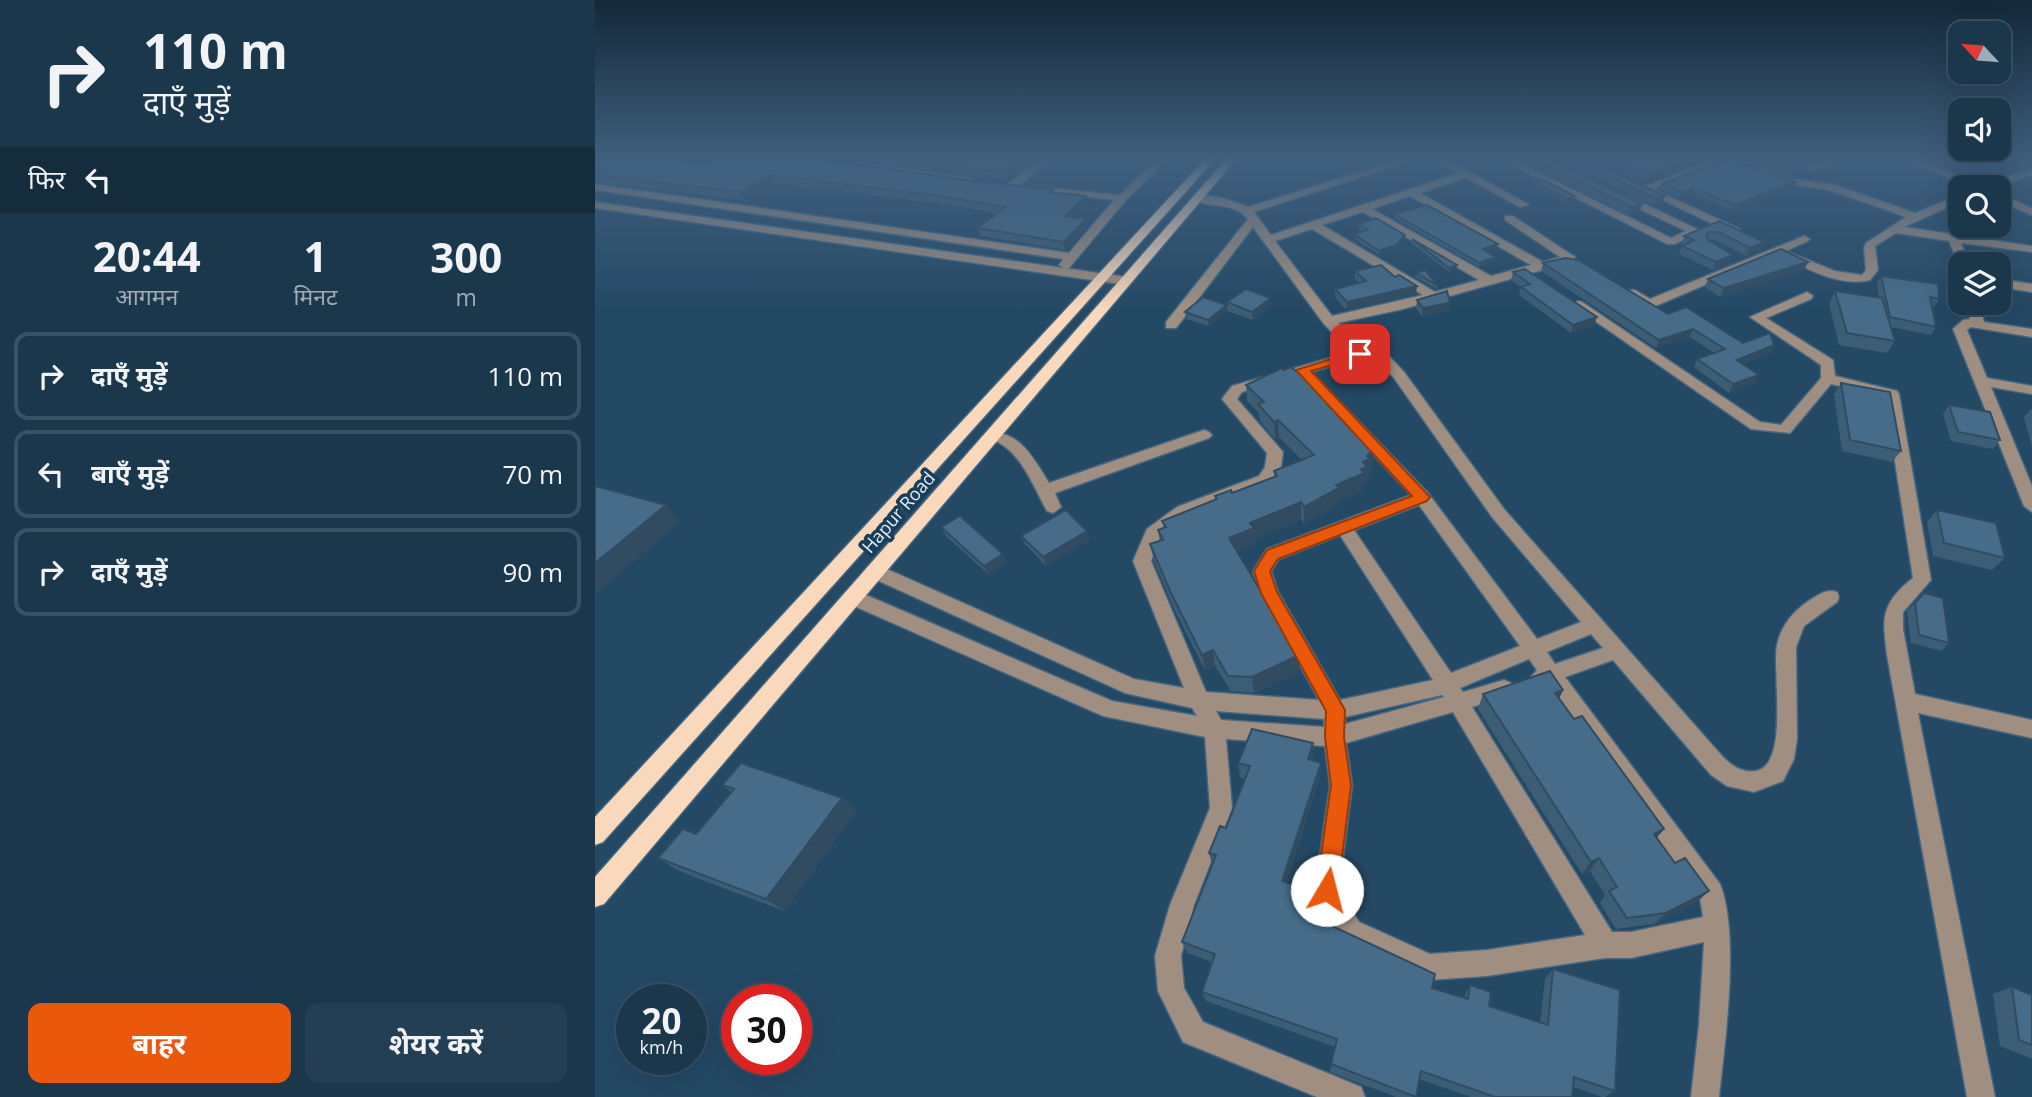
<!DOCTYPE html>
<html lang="hi">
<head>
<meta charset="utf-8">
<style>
  :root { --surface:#1b374c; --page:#243f53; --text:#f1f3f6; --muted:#a0acb5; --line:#395164; --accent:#ea580c }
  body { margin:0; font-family:"Open Sans","Noto Sans Devanagari",sans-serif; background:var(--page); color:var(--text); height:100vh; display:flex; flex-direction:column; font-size:26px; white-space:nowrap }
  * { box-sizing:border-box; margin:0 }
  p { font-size:23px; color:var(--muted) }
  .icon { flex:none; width:38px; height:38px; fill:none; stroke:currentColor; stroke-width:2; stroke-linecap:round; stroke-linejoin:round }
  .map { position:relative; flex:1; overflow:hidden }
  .details { display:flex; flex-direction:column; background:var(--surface); width:595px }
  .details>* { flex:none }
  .guide { background:#1b374c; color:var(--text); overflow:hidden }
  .needle { width:46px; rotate:296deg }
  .fabs { position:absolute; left:1353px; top:21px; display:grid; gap:14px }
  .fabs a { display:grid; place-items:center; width:63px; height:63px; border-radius:14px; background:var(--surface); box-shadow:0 7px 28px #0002,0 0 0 2px var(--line); font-size:35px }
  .speed { position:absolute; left:21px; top:984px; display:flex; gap:14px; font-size:35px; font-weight:700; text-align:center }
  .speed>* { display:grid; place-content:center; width:91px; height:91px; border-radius:50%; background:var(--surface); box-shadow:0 7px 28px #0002,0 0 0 2px var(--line); line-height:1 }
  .speed small { font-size:18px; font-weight:400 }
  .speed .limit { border:10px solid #d22; background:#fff; color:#111 }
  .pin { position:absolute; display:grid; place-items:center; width:60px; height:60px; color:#fff; margin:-30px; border-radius:14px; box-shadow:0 4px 10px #0006 }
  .me { position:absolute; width:77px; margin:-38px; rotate:8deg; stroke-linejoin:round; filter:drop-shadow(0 0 5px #0008) }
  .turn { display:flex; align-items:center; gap:24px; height:147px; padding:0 28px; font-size:32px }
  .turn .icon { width:91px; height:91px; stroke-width:2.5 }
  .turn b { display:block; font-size:49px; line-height:60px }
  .then { display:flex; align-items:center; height:66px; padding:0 28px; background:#0003; gap:14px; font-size:26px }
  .eta { display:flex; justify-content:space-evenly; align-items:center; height:119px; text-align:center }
  .eta b { font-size:42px; font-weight:700; line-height:49px }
  .cta { display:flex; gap:14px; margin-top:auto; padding:14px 28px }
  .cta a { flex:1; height:80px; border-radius:14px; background:var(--accent); color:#fff; font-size:28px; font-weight:700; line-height:80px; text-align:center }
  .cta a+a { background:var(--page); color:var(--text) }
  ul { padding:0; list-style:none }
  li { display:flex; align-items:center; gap:21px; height:88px; margin:0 14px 10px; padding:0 14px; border:4px solid var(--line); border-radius:14px }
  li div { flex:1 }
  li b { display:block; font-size:26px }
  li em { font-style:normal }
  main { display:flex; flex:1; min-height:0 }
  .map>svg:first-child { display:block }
</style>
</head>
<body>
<main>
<section class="details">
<div class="guide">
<div class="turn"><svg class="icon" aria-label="right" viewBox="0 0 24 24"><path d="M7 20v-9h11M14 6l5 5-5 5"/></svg><div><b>110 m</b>दाएँ मुड़ें</div></div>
<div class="then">फिर<svg class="icon" aria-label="left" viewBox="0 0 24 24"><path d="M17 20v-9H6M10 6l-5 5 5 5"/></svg></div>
</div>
<div class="eta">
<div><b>20:44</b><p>आगमन</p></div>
<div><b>1</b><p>मिनट</p></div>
<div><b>300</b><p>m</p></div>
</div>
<ul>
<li><svg class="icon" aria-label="right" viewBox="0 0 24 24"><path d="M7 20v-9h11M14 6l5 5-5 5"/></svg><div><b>दाएँ मुड़ें</b></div><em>110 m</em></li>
<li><svg class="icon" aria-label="left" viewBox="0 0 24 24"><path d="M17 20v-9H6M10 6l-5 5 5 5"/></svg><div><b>बाएँ मुड़ें</b></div><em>70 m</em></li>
<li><svg class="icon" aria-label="right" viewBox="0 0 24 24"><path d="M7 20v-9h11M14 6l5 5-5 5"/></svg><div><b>दाएँ मुड़ें</b></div><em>90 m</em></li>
</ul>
<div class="cta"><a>बाहर</a><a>शेयर करें</a></div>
</section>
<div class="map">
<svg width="1437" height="1097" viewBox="0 0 1437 1097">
  <rect width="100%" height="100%" fill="#244965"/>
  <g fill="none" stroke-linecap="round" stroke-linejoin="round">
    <g stroke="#456780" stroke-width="3">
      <g id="minor">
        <polygon points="447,157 458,157 421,188 413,188 413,184"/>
        <polygon points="565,157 575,157 531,200 474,268 470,269 464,265 468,259 0,190 0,184 474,253 519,200 437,191 433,190 433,186 525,195"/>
        <path d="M813 157H828L659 212 676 235 864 173 836 157H848L934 205 925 207 871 178 825 193 948 262 965 257 910 220V216H918L980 257V261L808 309 743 323 770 351 794 356 809 372 909 509 1127 756C1136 765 1146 773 1160 771 1195 767 1177 672 1182 645 1186 626 1197 613 1212 602 1222 596 1230 588 1242 592L1244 597 1242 602 1209 626 1201 647 1202 739 1199 759 1188 781 1159 792 1132 786 1116 775 1018 660 970 677 1125 884C1145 934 1130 1042 1124 1097H1096L1104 1025 1109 942 1036 958H1010L892 976 834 980 746 940 732 920 720 890 735 785 730 746 631 739 637 808 599 905 586 956 589 988 608 1022 766 1087 770 1097H722L588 1042 563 991 560 956 575 905 615 808 610 737 508 716 250 602 248 597 250 592 257 590 264 592 517 701 602 716 597 708 530 693 273 576 270 571 273 566H285L539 679 589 688 538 561 552 529 582 507 664 476 670 467 672 453 627 399 637 386 756 352 729 324 658 227 581 328H571V322L653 219C639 201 614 209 597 199 610 190 638 201 653 207ZM815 196 936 265 896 276 777 209ZM768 212 884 280 840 292 727 225ZM717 229 828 295 737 316 680 241ZM765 358 784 362 799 378 897 517 986 622 942 639 833 493 716 372ZM704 375 816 495 672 549 658 571 665 593 724 700 611 692 556 561 565 537 594 515 676 484 686 467 688 452 642 399 647 392ZM824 505 925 646 856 673 759 530ZM745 535 838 680 745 700 683 592 676 571 684 559ZM996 634 1008 648 960 664 952 652ZM934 659 942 670 936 677 939 683 946 686 952 684 1105 898 1108 917 1036 932H1017L877 707 916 695 919 689 916 683 909 680 868 692 865 688ZM847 695 849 697 750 724V717ZM621 711 729 719V727L626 720ZM858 712 990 935 892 950 835 954 764 922 744 890 757 785 751 743Z"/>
        <polygon points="900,157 912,157 1076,238 1091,231 1023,199 1023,195 1031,195 1106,231 1080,244 1072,244"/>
        <path d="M1125 157H1138L1193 178 1240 185 1320 213 1365 195V202L1309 227 1437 246V252L1366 243 1374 264H1365V267L1354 241 1301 233 1280 246 1283 270 1275 280C1245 287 1213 270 1188 256L1187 252 1058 307H1050L1032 296V290H1040L1055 299 1209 236 1215 239 1213 241 1191 251 1240 271 1267 275 1271 270 1269 248 1271 243 1311 217 1234 190 1187 183 1132 161 1058 189 1145 229V233H1137L1044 189Z"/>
        <polygon points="1241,157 1255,157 1218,171 1210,169"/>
        <polygon points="1302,157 1315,157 1387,185 1437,169 1437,175 1400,187 1375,187"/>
        <polygon points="264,162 374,178 379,181 374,184 261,167 261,163"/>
        <polygon points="1404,194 1437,208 1437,215 1404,201"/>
        <polygon points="0,202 532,277 538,281 532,285 0,208"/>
        <polygon points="1404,279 1437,284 1437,292 1404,287"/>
        <path d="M1212 292 1218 296 1216 299 1171 318 1238 360 1240 376 1302 391 1304 394 1336 580 1308 612V629L1320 694 1437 720V738L1323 713 1400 1097H1372L1292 655C1287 616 1286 604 1318 578L1290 397 1236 384 1195 433 1156 429 977 305 983 301 987 302 1165 422 1186 425 1226 378V365L1155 317Z"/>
        <polygon points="1372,303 1384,303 1389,322 1437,329 1437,337 1376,327 1372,330 1392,378 1437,386 1437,394 1396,387 1437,486 1437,512 1429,506 1358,329 1368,320 1375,319"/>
        <path d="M609 430 614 432 617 435 614 438 460 493 466 507 458 513 452 511C439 488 428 456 403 442L395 443 387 438 390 434C422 426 439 459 454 483Z"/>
      </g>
    </g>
    <g stroke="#456780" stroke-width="3">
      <g id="major">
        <polygon points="612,157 622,157 8,842 0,845 0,817"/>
        <polygon points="633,157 643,157 9,904 0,907 0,877"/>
      </g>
    </g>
    <use href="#minor" fill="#a08f81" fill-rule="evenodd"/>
    <use href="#major" fill="#fad8bb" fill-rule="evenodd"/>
  </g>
  <g fill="#3c5d76">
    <polygon points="0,157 111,163 459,192 491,196 492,204 478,217 491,219 492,227 470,250 386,236 383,228 402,213 341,203 179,183 149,200 8,183 6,179 0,178"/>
    <polygon points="240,157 355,157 335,170"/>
    <polygon points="446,157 413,180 354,173 351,166"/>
    <polygon points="703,157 730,157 713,162"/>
    <polygon points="918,157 951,157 1045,211 1034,215"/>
    <polygon points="959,157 984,157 1070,196 1067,203 1060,206"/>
    <polygon points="993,157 1118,157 1050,183"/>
    <polygon points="1145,157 1175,157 1202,167 1199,174 1194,175"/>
    <polygon points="939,181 979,200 971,202 938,184"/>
    <polygon points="1200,182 1198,187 1137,210 1097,193 1084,198 1065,189 1067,184"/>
    <polygon points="799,214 902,248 892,251 901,257 900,261 884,267 799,218"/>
    <polygon points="1124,221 1170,242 1166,250 1151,256 1120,240 1113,239 1135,263 1118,270 1084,254 1087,246 1089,245 1087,244 1089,236"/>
    <polygon points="763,224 810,239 801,249 784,255 759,238 759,234 769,232 763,228"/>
    <polygon points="817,239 861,269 854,272 816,243"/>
    <polygon points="1213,262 1209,270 1125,297 1110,287 1113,279"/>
    <polygon points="948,263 1073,314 1148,343 1179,345 1175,353 1148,364 1164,375 1160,383 1134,393 1099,367 1102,359 1119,353 1095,337 1061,348 946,271"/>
    <polygon points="760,271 821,294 751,310 740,297 740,289 764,283 760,279"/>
    <polygon points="918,272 999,325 976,333 924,295 926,287 916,280"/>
    <polygon points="821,273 842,285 842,289 820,277"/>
    <polygon points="1286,276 1344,299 1339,307 1337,307 1341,327 1336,335 1296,327 1300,341 1292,353 1244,345 1234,304 1240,291 1284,297 1282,284"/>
    <polygon points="676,298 676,306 658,320 632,311 632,302"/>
    <polygon points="822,300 854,311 827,317 821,308"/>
    <polygon points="590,312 632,312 613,326 591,319"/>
    <polygon points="1246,383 1306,451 1297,462 1247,451 1239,395"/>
    <polygon points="651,385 737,409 778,466 775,469 774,476 772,477 771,483 768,485 768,490 744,500 744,505 709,524 706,519 660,539 660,545 642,552 705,671 659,693 636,691 620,666 610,670 579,609 559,561 555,544 565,541 563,530 569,528 567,521 620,500 620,496 637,493 679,477 679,471 707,460 684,437 680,439 665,421 664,413 652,401"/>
    <polygon points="1354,405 1405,440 1398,449 1356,441 1348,414"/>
    <polygon points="1436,409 1437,409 1437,447 1429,417"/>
    <polygon points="1342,510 1410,558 1397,570 1338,556 1332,522"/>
    <polygon points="346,527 408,554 411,562 393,574 351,536"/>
    <polygon points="426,536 495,539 451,566 430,544"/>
    <polygon points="1329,593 1354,643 1346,651 1316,643 1312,611"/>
    <polygon points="968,690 964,698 979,719 1069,829 1062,837 1101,903 1059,924 1021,929 1005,903 1010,895 995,871 987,874 883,709 888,694"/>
    <polygon points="718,743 717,760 726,763 725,777 691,883 701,886 702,897 738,921 738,926 837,988 869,998 870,995 875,985 894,1006 945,1023 950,979 958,969 1020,1091 1010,1097 1007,1097 978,1087 977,1097 876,1097 824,1079 821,1097 801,1097 735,1072 740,1047 611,1001 607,992 617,962 592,953 587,942 617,865 614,853 631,828 650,779 645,777 643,763"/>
    <polygon points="127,785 247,798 261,811 189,911 84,871 63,858 101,834 136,792"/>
    <polygon points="1417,987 1437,995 1437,1059 1405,1046 1398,994"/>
  </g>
  <g fill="#314c60">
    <polygon points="342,157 355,157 335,170 333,163"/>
    <polygon points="434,157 446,157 413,180 411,173"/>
    <polygon points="713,157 730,157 713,162"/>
    <polygon points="1103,157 1118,157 1050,183 1052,176"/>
    <polygon points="1202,167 1199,174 1194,175 1197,168"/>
    <polygon points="175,175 179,183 149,200 145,192"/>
    <polygon points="1200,182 1198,187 1137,210 1139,205"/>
    <polygon points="1099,188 1097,193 1084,198 1086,192"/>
    <polygon points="491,196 492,204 472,224 470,216"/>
    <polygon points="980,196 979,200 971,202 972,199"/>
    <polygon points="1070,196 1067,203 1060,206 1062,199"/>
    <polygon points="1047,204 1045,211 1034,215 1037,207"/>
    <polygon points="491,219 492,227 470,250 468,242"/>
    <polygon points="810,235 810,239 801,249 784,255 784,251"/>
    <polygon points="1170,242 1166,250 1151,256 1155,248"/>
    <polygon points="903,244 902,248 887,253 888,249"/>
    <polygon points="1138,255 1135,263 1118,270 1121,262"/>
    <polygon points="901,257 900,261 884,267 885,263"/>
    <polygon points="1213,262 1209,270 1125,297 1129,288"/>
    <polygon points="862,265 861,269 854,272 854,268"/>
    <polygon points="822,286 821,294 751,310 752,302"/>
    <polygon points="676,298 676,306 658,320 657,312"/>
    <polygon points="855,303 854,311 827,317 828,308"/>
    <polygon points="632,305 632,312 613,326 613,320"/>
    <polygon points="1002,317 999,325 976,333 978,325"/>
    <polygon points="1098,329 1095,337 1061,348 1064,340"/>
    <polygon points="1179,345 1175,353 1138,369 1142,360"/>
    <polygon points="1164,375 1160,383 1134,393 1138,384"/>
    <polygon points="737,399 737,416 731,402"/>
    <polygon points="683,420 684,437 680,439 679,422"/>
    <polygon points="779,449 778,466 775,469 774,476 772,477 771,483 768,485 768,490 744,500 744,505 709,524 709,507 741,485 768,462"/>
    <polygon points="706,502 706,519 660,539 660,545 636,555 634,538 655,523"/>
    <polygon points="71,505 85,522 0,594 0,563"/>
    <polygon points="492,531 495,539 451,566 448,557"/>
    <polygon points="408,554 411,562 393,574 389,566"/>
    <polygon points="618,650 620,666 610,670 607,655"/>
    <polygon points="704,655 705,671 659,693 657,677"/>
    <polygon points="968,690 961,705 960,693"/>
    <polygon points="718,743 718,758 713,774 713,759"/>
    <polygon points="726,763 725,777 688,893 687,881"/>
    <polygon points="247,798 261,811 189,911 171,899"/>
    <polygon points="1069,829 1058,842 1059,834"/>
    <polygon points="1004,858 995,871 987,874 996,862"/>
    <polygon points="1114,891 1101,903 1059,924 1071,913"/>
  </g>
  <g fill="#466c89" stroke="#314c60" stroke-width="2">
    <polygon points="0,157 65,157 111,163 123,157 211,157 379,181 458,189 455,192 491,196 470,216 491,219 468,242 383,228 410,207 339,195 175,175 145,192 3,175 8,173 0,171"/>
    <polygon points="290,157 342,157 333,163"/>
    <polygon points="363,157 434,157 411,173 351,166"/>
    <polygon points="933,157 951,157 1047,204 1037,207"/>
    <polygon points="975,157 984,157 1070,196 1062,199"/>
    <polygon points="1010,157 1103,157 1052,176"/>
    <polygon points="1166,157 1175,157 1202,167 1197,168"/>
    <polygon points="1134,158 1200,182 1139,205 1099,188 1086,192 1067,184"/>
    <polygon points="945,179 980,196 972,199 939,181"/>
    <polygon points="832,205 903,244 888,249 901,257 885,263 799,214"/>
    <polygon points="781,218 810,235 801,245 784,251 759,234 773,230 763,224"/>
    <polygon points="1124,221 1170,242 1155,248 1123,232 1114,232 1111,234 1113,240 1138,255 1121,262 1087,246 1099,240 1089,236"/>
    <polygon points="817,239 862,265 854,268"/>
    <polygon points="1186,249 1213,262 1129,288 1113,279"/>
    <polygon points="970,258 983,260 1073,314 1091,307 1148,343 1175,333 1179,345 1142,360 1164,375 1138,384 1102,359 1130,349 1098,329 1064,340 948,263"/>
    <polygon points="786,265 800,277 804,275 822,286 752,302 740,289 771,281 760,271"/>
    <polygon points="930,269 1002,317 978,325 926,287 935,284 918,272"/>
    <polygon points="830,270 842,285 821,273"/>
    <polygon points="1286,276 1343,284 1344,299 1335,297 1341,327 1295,317"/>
    <polygon points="651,289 676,298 657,312 632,302"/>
    <polygon points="852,291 855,303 828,308 822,300"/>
    <polygon points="1240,291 1287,298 1300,341 1252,333"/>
    <polygon points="608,297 632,305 613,320 590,312"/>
    <polygon points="696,367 737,399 731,402 734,406 779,449 772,456 775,459 768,462 772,467 766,469 769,473 741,485 744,488 709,507 706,502 655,523 659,528 634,538 704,655 657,677 633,676 618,650 607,655 576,593 555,544 568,540 563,530 571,527 567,521 622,499 620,496 636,490 637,493 682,476 679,471 719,455 683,420 679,422 663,404 669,402 651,385 687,368 689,370"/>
    <polygon points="1246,383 1295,392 1306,451 1255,440"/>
    <polygon points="1354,405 1395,412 1405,440 1363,432"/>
    <polygon points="0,486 71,505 0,563"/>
    <polygon points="471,510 492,531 448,557 426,536"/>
    <polygon points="1342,510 1401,523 1410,558 1349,543"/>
    <polygon points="365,516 408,554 389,566 346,527"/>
    <polygon points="1329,593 1348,598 1354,643 1324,635 1320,603"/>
    <polygon points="955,671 968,690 960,693 979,719 987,716 1069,829 1059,834 1080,863 1090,858 1114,891 1071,913 1032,918 1014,891 1022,887 1004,858 996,862 888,694"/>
    <polygon points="657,729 718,743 713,759 726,763 687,881 701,886 698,896 728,906 738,921 737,926 840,974 837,988 873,999 875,985 896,992 894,1006 953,1025 958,969 1025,990 1020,1091 979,1077 977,1097 900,1097 826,1071 821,1097 736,1064 742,1039 607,992 620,954 587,942 621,855 614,853 625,826 631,828 655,766 643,763"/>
    <polygon points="146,763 247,798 171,899 63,858 88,829 101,834 139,789 127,785"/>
    <polygon points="1417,987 1437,995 1437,1045 1424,1040"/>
  </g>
  <linearGradient id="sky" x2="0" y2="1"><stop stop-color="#142838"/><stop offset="0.51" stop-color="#3f5f7e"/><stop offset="1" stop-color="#3f5f7e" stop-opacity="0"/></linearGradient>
  <rect width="1437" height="310" fill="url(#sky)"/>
  <polygon fill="#ea580c" stroke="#983908" stroke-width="2" points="765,350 772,354 770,356 716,371 835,497 832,501 683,559 675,571 682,592 750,710 749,737 756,785 743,890 740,898 732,901 725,898 721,890 736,785 730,737 731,711 666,593 659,571 672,550 817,496 701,370"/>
  <g text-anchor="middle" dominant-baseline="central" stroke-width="7" stroke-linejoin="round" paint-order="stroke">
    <g font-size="18" fill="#ddeefb" stroke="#193e59">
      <text transform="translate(303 512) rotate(-49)">Hapur Road</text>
    </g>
  </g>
</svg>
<div class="fabs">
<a><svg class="needle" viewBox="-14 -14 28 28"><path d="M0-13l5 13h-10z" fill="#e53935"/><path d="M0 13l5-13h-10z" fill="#a0acb5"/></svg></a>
<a><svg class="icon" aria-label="sound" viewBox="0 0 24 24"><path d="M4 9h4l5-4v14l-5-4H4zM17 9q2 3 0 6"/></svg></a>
<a><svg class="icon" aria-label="search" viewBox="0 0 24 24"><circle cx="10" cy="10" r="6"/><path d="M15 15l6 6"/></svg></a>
<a><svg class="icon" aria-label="layers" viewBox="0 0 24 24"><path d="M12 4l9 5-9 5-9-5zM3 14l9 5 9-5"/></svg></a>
</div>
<div class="speed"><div>20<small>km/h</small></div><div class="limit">30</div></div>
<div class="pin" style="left:765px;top:354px;background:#d93025"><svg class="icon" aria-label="arrive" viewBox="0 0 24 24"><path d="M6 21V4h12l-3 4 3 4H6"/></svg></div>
<svg class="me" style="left:732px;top:890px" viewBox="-20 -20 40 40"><circle r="19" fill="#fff"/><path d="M0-13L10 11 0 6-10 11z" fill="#ea580c"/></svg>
</div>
</main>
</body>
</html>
